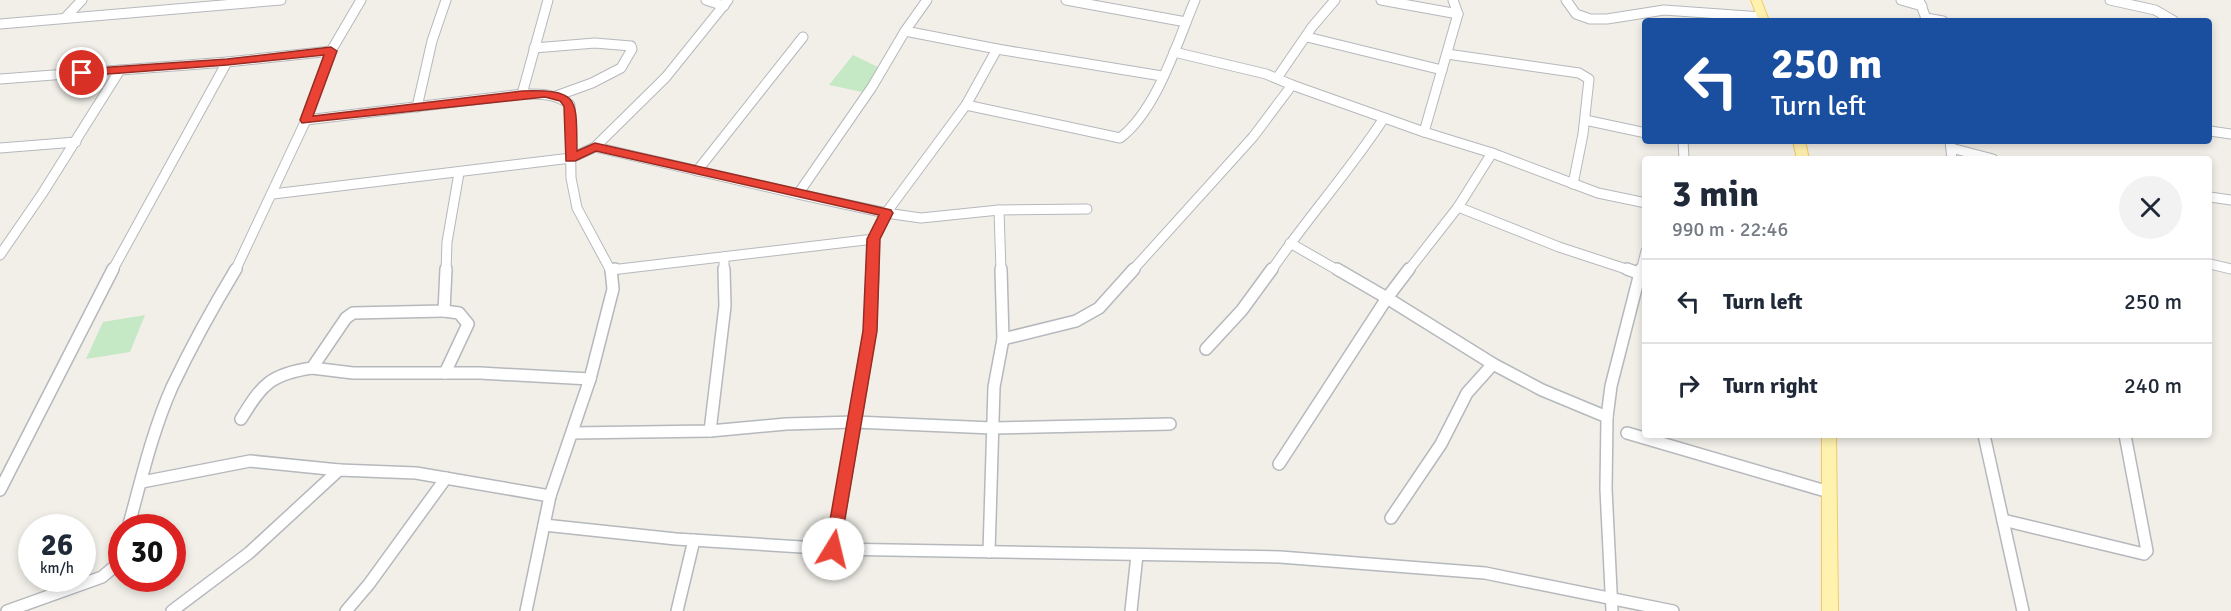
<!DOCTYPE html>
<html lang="en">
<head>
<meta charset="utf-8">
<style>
  :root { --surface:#fff; --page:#f2f2f3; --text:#1f2937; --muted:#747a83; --line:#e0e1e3 }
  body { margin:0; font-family:Signika,sans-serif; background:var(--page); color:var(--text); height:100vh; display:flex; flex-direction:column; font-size:22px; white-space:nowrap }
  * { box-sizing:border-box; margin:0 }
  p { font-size:20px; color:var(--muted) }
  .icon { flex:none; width:33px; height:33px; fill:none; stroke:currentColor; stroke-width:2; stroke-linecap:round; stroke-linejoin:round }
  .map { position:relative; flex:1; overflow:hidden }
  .sheet { position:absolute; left:1642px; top:156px; width:570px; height:282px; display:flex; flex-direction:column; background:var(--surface); border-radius:6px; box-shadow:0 3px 9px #0003 }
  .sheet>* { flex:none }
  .hud { position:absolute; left:1642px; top:18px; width:570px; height:126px; border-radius:6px; box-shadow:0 3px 9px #0003; background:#1a4fa0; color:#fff; overflow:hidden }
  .speed { position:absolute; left:18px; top:514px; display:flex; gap:12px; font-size:30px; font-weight:700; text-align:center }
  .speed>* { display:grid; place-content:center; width:78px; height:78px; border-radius:50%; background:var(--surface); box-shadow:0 3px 9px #0003; line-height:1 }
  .speed small { font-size:15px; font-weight:400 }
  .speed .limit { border:9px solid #d22; background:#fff; color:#111 }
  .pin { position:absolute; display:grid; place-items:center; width:51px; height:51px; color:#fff; margin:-26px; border:3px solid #fff; border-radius:50%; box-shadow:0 2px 6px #0007 }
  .me { position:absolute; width:66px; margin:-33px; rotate:9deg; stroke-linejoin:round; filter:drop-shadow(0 0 4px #0008) }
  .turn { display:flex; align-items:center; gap:21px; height:126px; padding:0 30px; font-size:27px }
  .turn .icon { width:78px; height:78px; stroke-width:2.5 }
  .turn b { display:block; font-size:42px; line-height:51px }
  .round { display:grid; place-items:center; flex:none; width:63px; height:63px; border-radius:32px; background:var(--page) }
  .head { display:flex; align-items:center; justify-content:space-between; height:102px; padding:0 30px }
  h1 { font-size:36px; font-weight:700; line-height:45px }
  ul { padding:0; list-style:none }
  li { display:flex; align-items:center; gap:18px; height:84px; padding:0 30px; border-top:2px solid var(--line) }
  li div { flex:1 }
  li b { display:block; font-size:22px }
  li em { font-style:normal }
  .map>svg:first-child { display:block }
</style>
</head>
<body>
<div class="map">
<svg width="2231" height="611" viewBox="0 0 2231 611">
  <rect width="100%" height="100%" fill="#f1efe8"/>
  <g fill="#c5e8c5">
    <polygon points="853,55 880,68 862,92 829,85"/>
    <polygon points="145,315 130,352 86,359 103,322"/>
  </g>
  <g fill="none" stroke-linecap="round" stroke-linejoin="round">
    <g stroke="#b5b8bc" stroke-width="11">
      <g id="minor-far1">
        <polyline points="706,0 724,6"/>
        <polyline points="1066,0 1186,22"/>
        <polyline points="1453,0 1458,14"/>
        <polyline points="1566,0 1576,14 1590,19 1607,19 1664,10 1762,17"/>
        <polyline points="1901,0 1922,6"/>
        <polyline points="1919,0 1927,21"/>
        <polyline points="2110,0 2155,10 2174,21"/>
        <polyline points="65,18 82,0"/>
        <polyline points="1926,18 1943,21"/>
        <polyline points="0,24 281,0"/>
        <polyline points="905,31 927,0"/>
        <polygon points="905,31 997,49 966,105 886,213 798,194 872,87"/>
        <polyline points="1307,37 1442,70"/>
        <polyline points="534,48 595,43 631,46 632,49 621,68 592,83 556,96"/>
        <polyline points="997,49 1162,76"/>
        <polyline points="1174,52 1266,74 1292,85"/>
        <polyline points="1447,54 1579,73 1589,79 1583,134 1573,184"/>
        <polyline points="1277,78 1312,27 1335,0"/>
        <polyline points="0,79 227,62 331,51"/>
        <polyline points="522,94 548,0"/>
        <path d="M966 105 1120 138C1157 110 1177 43 1195 0"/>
        <polyline points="417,107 432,41 446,0"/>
        <path d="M306 120 522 94C540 94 556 93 570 105L571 178 577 208 611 271"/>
        <polyline points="1585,120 1646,133"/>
        <polyline points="2210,131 2231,134"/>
        <polyline points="1424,132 1492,153 1598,193 1646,203"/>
        <polyline points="1683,141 1684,159"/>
        <polyline points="1950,141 1952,159"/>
        <polyline points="595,147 666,77 728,0"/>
        <polyline points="0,148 76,142"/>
        <polyline points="1951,148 1993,159"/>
        <polyline points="697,171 803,37"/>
        <polyline points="273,194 571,158 595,147 798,194"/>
        <polyline points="2210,197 2231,200"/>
        <polyline points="1458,207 1559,247 1632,271"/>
        <polyline points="1290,243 1339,271"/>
        <polyline points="0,255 42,194 120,70"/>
        <polyline points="724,257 724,271"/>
        <polyline points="2210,264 2231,269"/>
        <polyline points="611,270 874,239"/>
        <polyline points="112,271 227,62"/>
        <polyline points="235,271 306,120 331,51 361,0"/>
        <polyline points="446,271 447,242 459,173"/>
        <polyline points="873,271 874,239 886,213 921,218 999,210"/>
        <polyline points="1001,271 999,210 1087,209"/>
        <polyline points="1132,271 1253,137 1292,85 1424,132 1458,14 1381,0"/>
        <path d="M1271 271C1307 218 1349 172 1384 118"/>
        <polyline points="1408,271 1458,207 1492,153"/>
        <polyline points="1641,271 1646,251"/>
      </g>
    </g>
    <g stroke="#b5b8bc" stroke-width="14">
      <g id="minor">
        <polyline points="1337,269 1387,298 1409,269"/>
        <polyline points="1627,269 1638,273"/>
        <polyline points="611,270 615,269"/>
        <polyline points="444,311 459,313 468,324 445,373"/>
        <polyline points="1003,339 1076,321 1099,308 1134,269"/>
        <polyline points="1206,349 1242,310 1272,269"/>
        <polyline points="1493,364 1542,390 1607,417 1606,489 1612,611"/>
        <polyline points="312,368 353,373 480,373 590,379"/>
        <polyline points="1607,417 1611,386 1641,269"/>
        <path d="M241 419C262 384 271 374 312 368L346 318 353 313 444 311 446 269"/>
        <polyline points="710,431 725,306 724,269"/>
        <polyline points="572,433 710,431 786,424 855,422 870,331 873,269"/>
        <polyline points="1627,433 1829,492"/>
        <polyline points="1984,435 2023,611"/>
        <polyline points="1279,464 1387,298 1493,364 1467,393 1441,444 1391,518"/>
        <polyline points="142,482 250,461 339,470"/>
        <polyline points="0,490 113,269"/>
        <polyline points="2003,520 2144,554 2147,551 2125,435"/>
        <polyline points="544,525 676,539 833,549 1280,557 1485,573 1673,611"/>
        <path d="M128 528C141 481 152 432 172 387 191 347 213 307 236 269"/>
        <polyline points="833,549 855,422 992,428 1170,424"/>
        <polyline points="989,552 994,387 1003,339 1001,269"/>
        <polyline points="7,611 102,577 115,566 122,547"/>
        <polyline points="172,611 249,553 339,470 416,473 550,496"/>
        <polyline points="346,611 369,584 446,478"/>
        <polyline points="526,611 550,496 590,379 613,289 611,269"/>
        <polyline points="677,611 694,540"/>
        <polyline points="1131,611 1137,555"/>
      </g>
    </g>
    <g stroke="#f2c960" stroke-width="2">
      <g id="major">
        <polygon points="1751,0 1761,0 1769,21 1759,21"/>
        <polygon points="1793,141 1805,141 1809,159 1797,159"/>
        <polygon points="1822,435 1836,435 1838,611 1822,611"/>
      </g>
    </g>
    <use href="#minor-far1" stroke="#fff" stroke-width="9"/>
    <use href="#minor" stroke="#fff" stroke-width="11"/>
    <use href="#major" fill="#fff2af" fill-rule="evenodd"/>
  </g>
  <path fill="#ea4335" stroke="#982c22" stroke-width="1.5" d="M331 47 337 51 313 116 522 91C581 89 576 99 577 151L595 143 891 210 893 213 880 239 877 331 839 554 833 556 827 554 825 549 863 331 867 239 879 215 596 151 575 161H566L564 106 560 101 545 97 302 123 300 120 324 55 227 65 82 76 77 73 82 69 227 59Z"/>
</svg>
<div class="speed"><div>26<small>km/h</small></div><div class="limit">30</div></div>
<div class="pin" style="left:82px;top:73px;background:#d93025"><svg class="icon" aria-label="arrive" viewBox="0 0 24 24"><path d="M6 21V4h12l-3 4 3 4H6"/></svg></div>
<svg class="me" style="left:833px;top:549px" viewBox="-20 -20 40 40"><circle r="19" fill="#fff"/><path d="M0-13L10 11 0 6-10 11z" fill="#ea4335"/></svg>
<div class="hud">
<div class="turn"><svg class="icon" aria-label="left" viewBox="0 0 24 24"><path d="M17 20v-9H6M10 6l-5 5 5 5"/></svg><div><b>250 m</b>Turn left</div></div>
</div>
<section class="sheet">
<div class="head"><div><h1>3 min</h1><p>990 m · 22:46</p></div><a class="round"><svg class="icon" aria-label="close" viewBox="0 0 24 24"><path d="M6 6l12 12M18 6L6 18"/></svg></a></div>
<ul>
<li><svg class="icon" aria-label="left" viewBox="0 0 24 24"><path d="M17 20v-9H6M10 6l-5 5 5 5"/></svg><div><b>Turn left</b></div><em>250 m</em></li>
<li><svg class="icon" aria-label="right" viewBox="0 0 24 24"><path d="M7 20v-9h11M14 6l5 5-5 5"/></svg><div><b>Turn right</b></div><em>240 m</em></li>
</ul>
</section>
</div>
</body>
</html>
